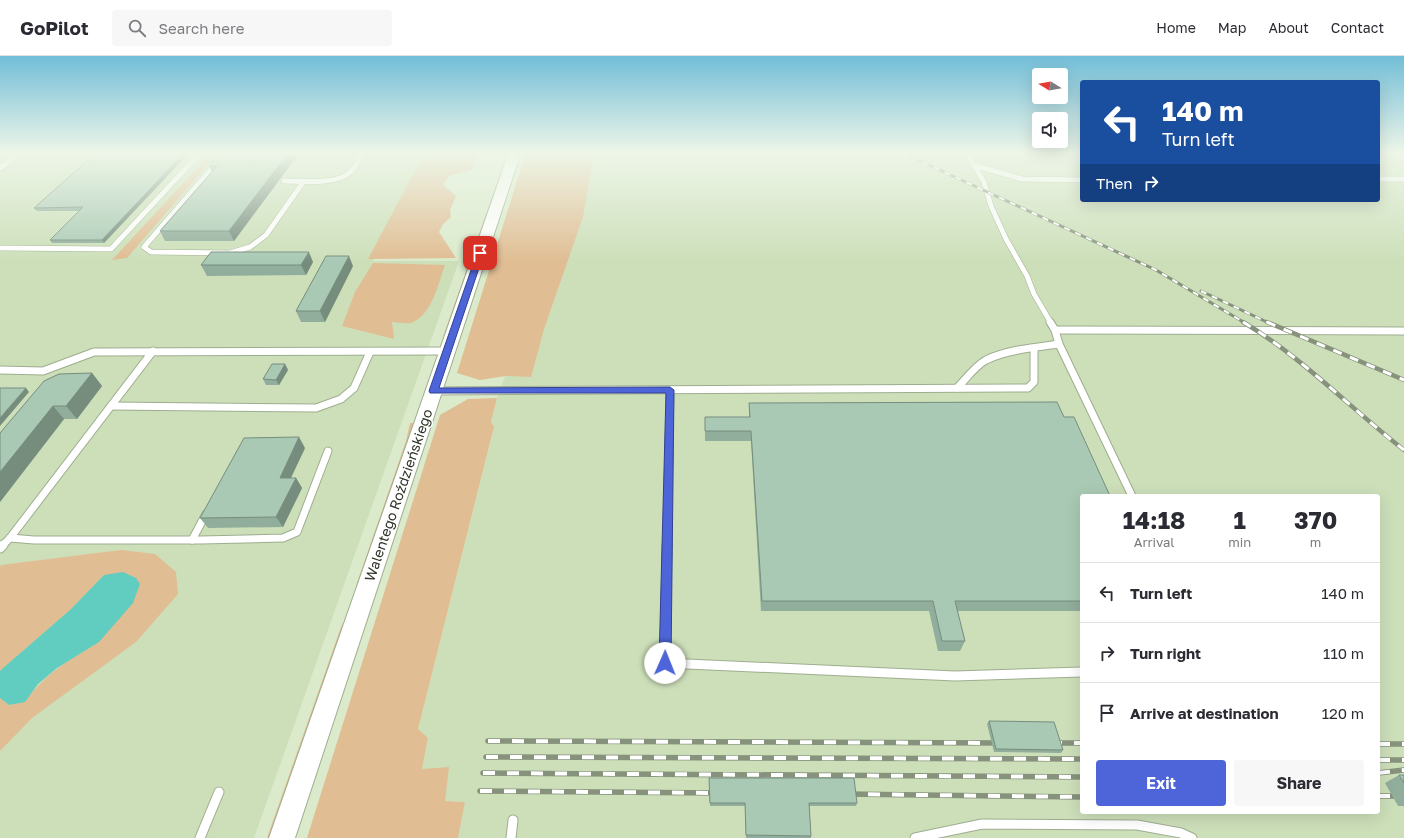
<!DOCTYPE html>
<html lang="en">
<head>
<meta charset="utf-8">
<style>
  :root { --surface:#fff; --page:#f7f7f7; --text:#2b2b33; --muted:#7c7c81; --line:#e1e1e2; --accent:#4d65d9 }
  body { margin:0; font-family:"Golos Text",sans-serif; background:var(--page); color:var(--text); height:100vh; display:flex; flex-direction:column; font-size:15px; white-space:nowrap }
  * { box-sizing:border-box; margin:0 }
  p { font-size:13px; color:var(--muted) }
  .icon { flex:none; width:22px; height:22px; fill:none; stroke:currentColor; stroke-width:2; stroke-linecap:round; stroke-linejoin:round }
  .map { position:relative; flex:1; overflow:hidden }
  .sheet { position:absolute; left:1080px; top:438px; width:300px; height:320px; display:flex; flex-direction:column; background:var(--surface); border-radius:4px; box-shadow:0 4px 16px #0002 }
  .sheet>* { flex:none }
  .guide { position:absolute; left:1080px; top:24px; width:300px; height:122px; border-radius:4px; box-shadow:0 4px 16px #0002; background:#1a4fa0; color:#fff; overflow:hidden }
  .needle { width:26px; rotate:281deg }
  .fabs { position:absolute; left:1032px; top:12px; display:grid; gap:8px }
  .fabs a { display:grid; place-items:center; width:36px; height:36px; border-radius:4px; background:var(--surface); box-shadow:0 4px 16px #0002; font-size:20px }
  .pin { position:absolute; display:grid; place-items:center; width:34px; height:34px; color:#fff; margin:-17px; border-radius:8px; box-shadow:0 2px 6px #0006 }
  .me { position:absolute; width:44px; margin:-22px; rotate:1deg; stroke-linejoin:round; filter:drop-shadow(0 0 3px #0008) }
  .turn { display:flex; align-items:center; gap:14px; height:84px; padding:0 16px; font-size:18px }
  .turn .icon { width:52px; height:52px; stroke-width:2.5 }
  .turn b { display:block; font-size:28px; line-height:34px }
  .then { display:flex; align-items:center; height:38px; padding:0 16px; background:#0003; gap:8px; font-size:15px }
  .eta { display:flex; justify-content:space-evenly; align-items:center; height:68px; text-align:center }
  .eta b { font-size:24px; font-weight:700; line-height:28px }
  .primary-button { display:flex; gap:8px; margin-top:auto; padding:8px 16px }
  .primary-button a { flex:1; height:46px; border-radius:4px; background:var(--accent); color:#fff; font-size:16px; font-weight:700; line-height:46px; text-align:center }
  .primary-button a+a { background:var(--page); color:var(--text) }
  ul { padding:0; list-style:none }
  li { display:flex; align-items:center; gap:12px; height:60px; padding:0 16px; border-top:1px solid var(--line) }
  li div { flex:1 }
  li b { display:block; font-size:15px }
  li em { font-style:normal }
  header { display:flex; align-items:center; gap:24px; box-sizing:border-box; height:56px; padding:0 20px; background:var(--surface); border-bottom:1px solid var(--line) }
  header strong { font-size:19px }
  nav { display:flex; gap:22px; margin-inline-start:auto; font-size:14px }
  .search { width:280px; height:36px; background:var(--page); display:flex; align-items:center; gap:10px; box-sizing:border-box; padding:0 14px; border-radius:4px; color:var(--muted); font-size:15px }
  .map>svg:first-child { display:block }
</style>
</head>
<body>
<header>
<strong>GoPilot</strong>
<div class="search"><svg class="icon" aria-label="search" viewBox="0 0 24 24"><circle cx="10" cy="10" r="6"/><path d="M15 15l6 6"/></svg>Search here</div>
<nav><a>Home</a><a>Map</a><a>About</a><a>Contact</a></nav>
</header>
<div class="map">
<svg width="1404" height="782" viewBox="0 0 1404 782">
  <rect width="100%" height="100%" fill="#daeacb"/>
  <g fill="#ccdfb9" fill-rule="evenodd">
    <polygon points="0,96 425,96 373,205 459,205 254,782 0,782"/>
    <path d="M563 96H1082V144H1378V96H1404V782H458L465 746 444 745 422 713 428 682 418 673 494 372 491 366 497 342 508 312ZM1082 440H1378V756H1082Z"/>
  </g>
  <g fill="#e0bd93">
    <polygon points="212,96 219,96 127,202 112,204"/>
    <polygon points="425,96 479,96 472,114 449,120 443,129 456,140 450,154 451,161 443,168 439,176 456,202 368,203"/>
    <polygon points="508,96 509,96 446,276 443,281"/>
    <polygon points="526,96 594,96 583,161 544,273 531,321 506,320 480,324 457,317"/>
    <path d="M373 207 445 209C438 228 432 259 411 267 406 268 397 266 392 266L394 283 342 270 355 236Z"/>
    <polygon points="497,342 491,366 494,371 418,673 428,682 422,713 449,711 445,745 465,746 458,782 307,782 440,359 468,343"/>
    <polygon points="410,367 415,367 355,536 357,527 406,385"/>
    <path d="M121 494 155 498 176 516 178 538 136 586 32 662 0 695V642L9 649 24 646C48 616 67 605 99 586L104 519 70 554 0 615V511L1 509Z"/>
    <polygon points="345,565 270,782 267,782 341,571"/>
  </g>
  <polygon fill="#61cdc1" points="123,516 136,522 140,528 133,547 99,586 57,612 38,628 25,646 9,649 0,642 0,615 2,613 70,554 104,519"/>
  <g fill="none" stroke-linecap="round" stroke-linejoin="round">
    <g stroke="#9ead8f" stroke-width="6">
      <g id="service-far2">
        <polyline points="226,96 144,191 151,196 230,197 250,191 266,179 304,125"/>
        <polyline points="966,96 984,126 991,150 1006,183 1027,220 1034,238 1051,267"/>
        <polyline points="973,109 1022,123 1082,124"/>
        <polyline points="0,112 21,96"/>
        <polyline points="1378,123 1404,123"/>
        <path d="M284 125C301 125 336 129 349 117 356 112 359 103 363 96"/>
        <polyline points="0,192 111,193 201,96"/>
      </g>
    </g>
    <g stroke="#9ead8f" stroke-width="9">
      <g id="service-far1">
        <polyline points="1050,266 1055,274 1059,288 1132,440"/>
        <polyline points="1055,274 1404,275"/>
        <polyline points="0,314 43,315 94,296 447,295"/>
        <path d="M957 332C966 323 975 310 986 304 1006 294 1037 291 1059 288"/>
        <polyline points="433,335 1028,332 1034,326 1034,293"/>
        <polyline points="111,350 316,352 341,343 354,332 370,296"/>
        <polyline points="10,482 34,484 201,484 283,482 297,476 328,395"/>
        <polyline points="192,484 206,458"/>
        <polyline points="2,490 10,482 153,295"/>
        <polyline points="667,490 670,334"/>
      </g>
    </g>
    <g stroke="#9ead8f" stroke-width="11">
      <g id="service">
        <polyline points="667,489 665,607 955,620 1082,616"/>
        <polyline points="0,492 3,489"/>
        <polyline points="200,782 219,736"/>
        <polyline points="511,782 513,764"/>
        <polyline points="915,782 982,768 1137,769 1181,777 1192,782"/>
      </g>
    </g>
    <g stroke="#9ead8f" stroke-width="2">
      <polygon id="tertiary" points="509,96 521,96 295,782 269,782"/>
    </g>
    <use href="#service-far2" stroke="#fff" stroke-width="5"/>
    <use href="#service-far1" stroke="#fff" stroke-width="7"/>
    <use href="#service" stroke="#fff" stroke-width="9"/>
    <use href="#tertiary" fill="#fff" fill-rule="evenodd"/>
    <g stroke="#87927c" stroke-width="3">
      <g id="rail-far2">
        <polyline points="901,96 1156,214 1245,267"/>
        <polyline points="1201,235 1269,267"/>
      </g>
    </g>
    <g stroke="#87927c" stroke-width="4.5">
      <g id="rail-far1">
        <path d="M1243 266C1302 301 1350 352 1404 394"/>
        <polyline points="1267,266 1404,324"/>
      </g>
    </g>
    <g stroke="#87927c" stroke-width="5.5">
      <g id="rail">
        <polyline points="488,685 1004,687"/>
        <polyline points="1050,687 1082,687"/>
        <polyline points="1378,688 1404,688"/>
        <polyline points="486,701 1082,703"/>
        <polyline points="1378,704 1404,704"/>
        <polyline points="483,717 1082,721"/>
        <polyline points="1378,717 1404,714"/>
        <polyline points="480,735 720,737"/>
        <polyline points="844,738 1082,741"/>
        <polyline points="1378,740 1404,740"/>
      </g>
    </g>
    <use href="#rail-far2" stroke="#fff" stroke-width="2" stroke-dasharray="6" stroke-linecap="butt"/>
    <use href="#rail-far1" stroke="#fff" stroke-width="3" stroke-dasharray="9" stroke-linecap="butt"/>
    <use href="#rail" stroke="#fff" stroke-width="4" stroke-dasharray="12" stroke-linecap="butt"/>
  </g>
  <g fill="#91ad9b">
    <polygon points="141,96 190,96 104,187 52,187 50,184 80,155 37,155 34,152 92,105 140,97"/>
    <polygon points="222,96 300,96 234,185 165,185 160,175 212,116 209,110"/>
    <polygon points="313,206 306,219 207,220 201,209"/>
    <polygon points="353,210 325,266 301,266 296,255"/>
    <polygon points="285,308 288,314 279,329 266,329 263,323"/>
    <polygon points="92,317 102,330 77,363 64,363 0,446 0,377"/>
    <polygon points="749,347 1082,440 1082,555 957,555 965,585 960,595 938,595 929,555 761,555 751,385 705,385 705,361 749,361"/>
    <polygon points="305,392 291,422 296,422 302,432 283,471 208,472 200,462"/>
    <polygon points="989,665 1063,694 1061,697 994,696 987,668"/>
    <polygon points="1399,719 1404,719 1404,750 1398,750 1385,727"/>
    <polygon points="709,722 857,747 856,750 809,750 811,780 811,782 746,782 745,750 710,750"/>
  </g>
  <g fill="#768d7e">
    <polygon points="185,96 190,96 104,187 102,184"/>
    <polygon points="289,96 300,96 234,185 229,175"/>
    <polygon points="309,196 313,206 306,219 301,209"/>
    <polygon points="349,200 353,210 325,266 320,255"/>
    <polygon points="285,308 288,314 279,329 276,324"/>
    <polygon points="92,317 102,330 77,363 66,350"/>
    <polygon points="26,332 29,336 0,370 0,362"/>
    <polygon points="53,350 64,363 0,446 0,416"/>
    <polygon points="299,381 305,392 286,432 280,422"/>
    <polygon points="296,422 302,432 283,471 276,461"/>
  </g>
  <g fill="#a9c9b4" stroke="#768d7e">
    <polygon points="141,96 185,96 102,184 50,184 83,151 34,152 87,105 92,105 100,98 140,97"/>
    <polygon points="222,96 289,96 229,175 160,175 217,110 209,110"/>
    <polygon points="211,196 309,196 301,209 201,209"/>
    <polygon points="326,200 349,200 320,255 296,255"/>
    <polygon points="272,308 285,308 276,324 263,323"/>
    <polygon points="92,317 66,350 53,350 0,416 0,377 44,325 59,318"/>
    <polygon points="0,332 26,332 0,362"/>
    <polygon points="1057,346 1064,361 1074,361 1110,440 1082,440 1082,545 955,545 965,585 942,585 933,545 762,545 751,375 705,375 705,361 750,361 749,347"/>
    <polygon points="299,381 280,422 296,422 276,461 200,462 244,382"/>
    <polygon points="989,665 1054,666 1063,694 996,693"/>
    <polygon points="1399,719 1404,719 1404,727"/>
    <polygon points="709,722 854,722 857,747 809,747 811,780 746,779 745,747 710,747"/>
  </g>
  <linearGradient id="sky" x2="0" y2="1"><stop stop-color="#72bed8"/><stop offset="0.47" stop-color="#eef6e8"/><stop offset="1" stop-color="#eef6e8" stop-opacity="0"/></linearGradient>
  <rect width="1404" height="206" fill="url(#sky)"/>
  <polygon fill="#4d65d9" stroke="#32428d" points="480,195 484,197 439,332 670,331 674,334 671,607 669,611 665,612 661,611 659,607 666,337 430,337 429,335 477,197"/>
  <g text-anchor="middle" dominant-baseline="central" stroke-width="3" stroke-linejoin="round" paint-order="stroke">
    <g font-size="14" fill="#2f3529" stroke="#fff">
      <text transform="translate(398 439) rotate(-71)">Walentego Roździeńskiego</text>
    </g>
  </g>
</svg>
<div class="fabs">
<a><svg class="needle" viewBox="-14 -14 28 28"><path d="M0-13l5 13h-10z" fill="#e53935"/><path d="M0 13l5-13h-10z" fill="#7c7c81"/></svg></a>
<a><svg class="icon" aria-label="sound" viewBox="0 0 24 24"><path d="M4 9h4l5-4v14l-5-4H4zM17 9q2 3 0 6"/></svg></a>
</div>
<div class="pin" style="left:480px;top:197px;background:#d93025"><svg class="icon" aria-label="arrive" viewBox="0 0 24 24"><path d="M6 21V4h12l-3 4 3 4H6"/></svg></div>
<svg class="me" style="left:665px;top:607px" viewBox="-20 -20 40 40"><circle r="19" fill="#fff"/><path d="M0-13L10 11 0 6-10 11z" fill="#4d65d9"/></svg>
<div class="guide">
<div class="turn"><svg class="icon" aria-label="left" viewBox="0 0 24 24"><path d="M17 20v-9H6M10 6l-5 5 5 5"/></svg><div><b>140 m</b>Turn left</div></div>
<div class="then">Then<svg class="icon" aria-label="right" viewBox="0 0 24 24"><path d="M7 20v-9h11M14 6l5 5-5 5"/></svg></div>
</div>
<section class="sheet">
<div class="eta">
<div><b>14:18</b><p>Arrival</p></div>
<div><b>1</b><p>min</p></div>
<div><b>370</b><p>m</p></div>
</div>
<ul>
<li><svg class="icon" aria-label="left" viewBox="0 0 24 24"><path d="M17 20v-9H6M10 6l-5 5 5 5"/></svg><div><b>Turn left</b></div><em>140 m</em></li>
<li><svg class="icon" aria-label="right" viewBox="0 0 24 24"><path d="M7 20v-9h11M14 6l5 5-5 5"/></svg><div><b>Turn right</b></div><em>110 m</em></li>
<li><svg class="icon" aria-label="arrive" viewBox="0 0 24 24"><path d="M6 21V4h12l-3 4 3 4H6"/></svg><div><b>Arrive at destination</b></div><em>120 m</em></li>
</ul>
<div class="primary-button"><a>Exit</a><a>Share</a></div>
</section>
</div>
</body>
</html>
